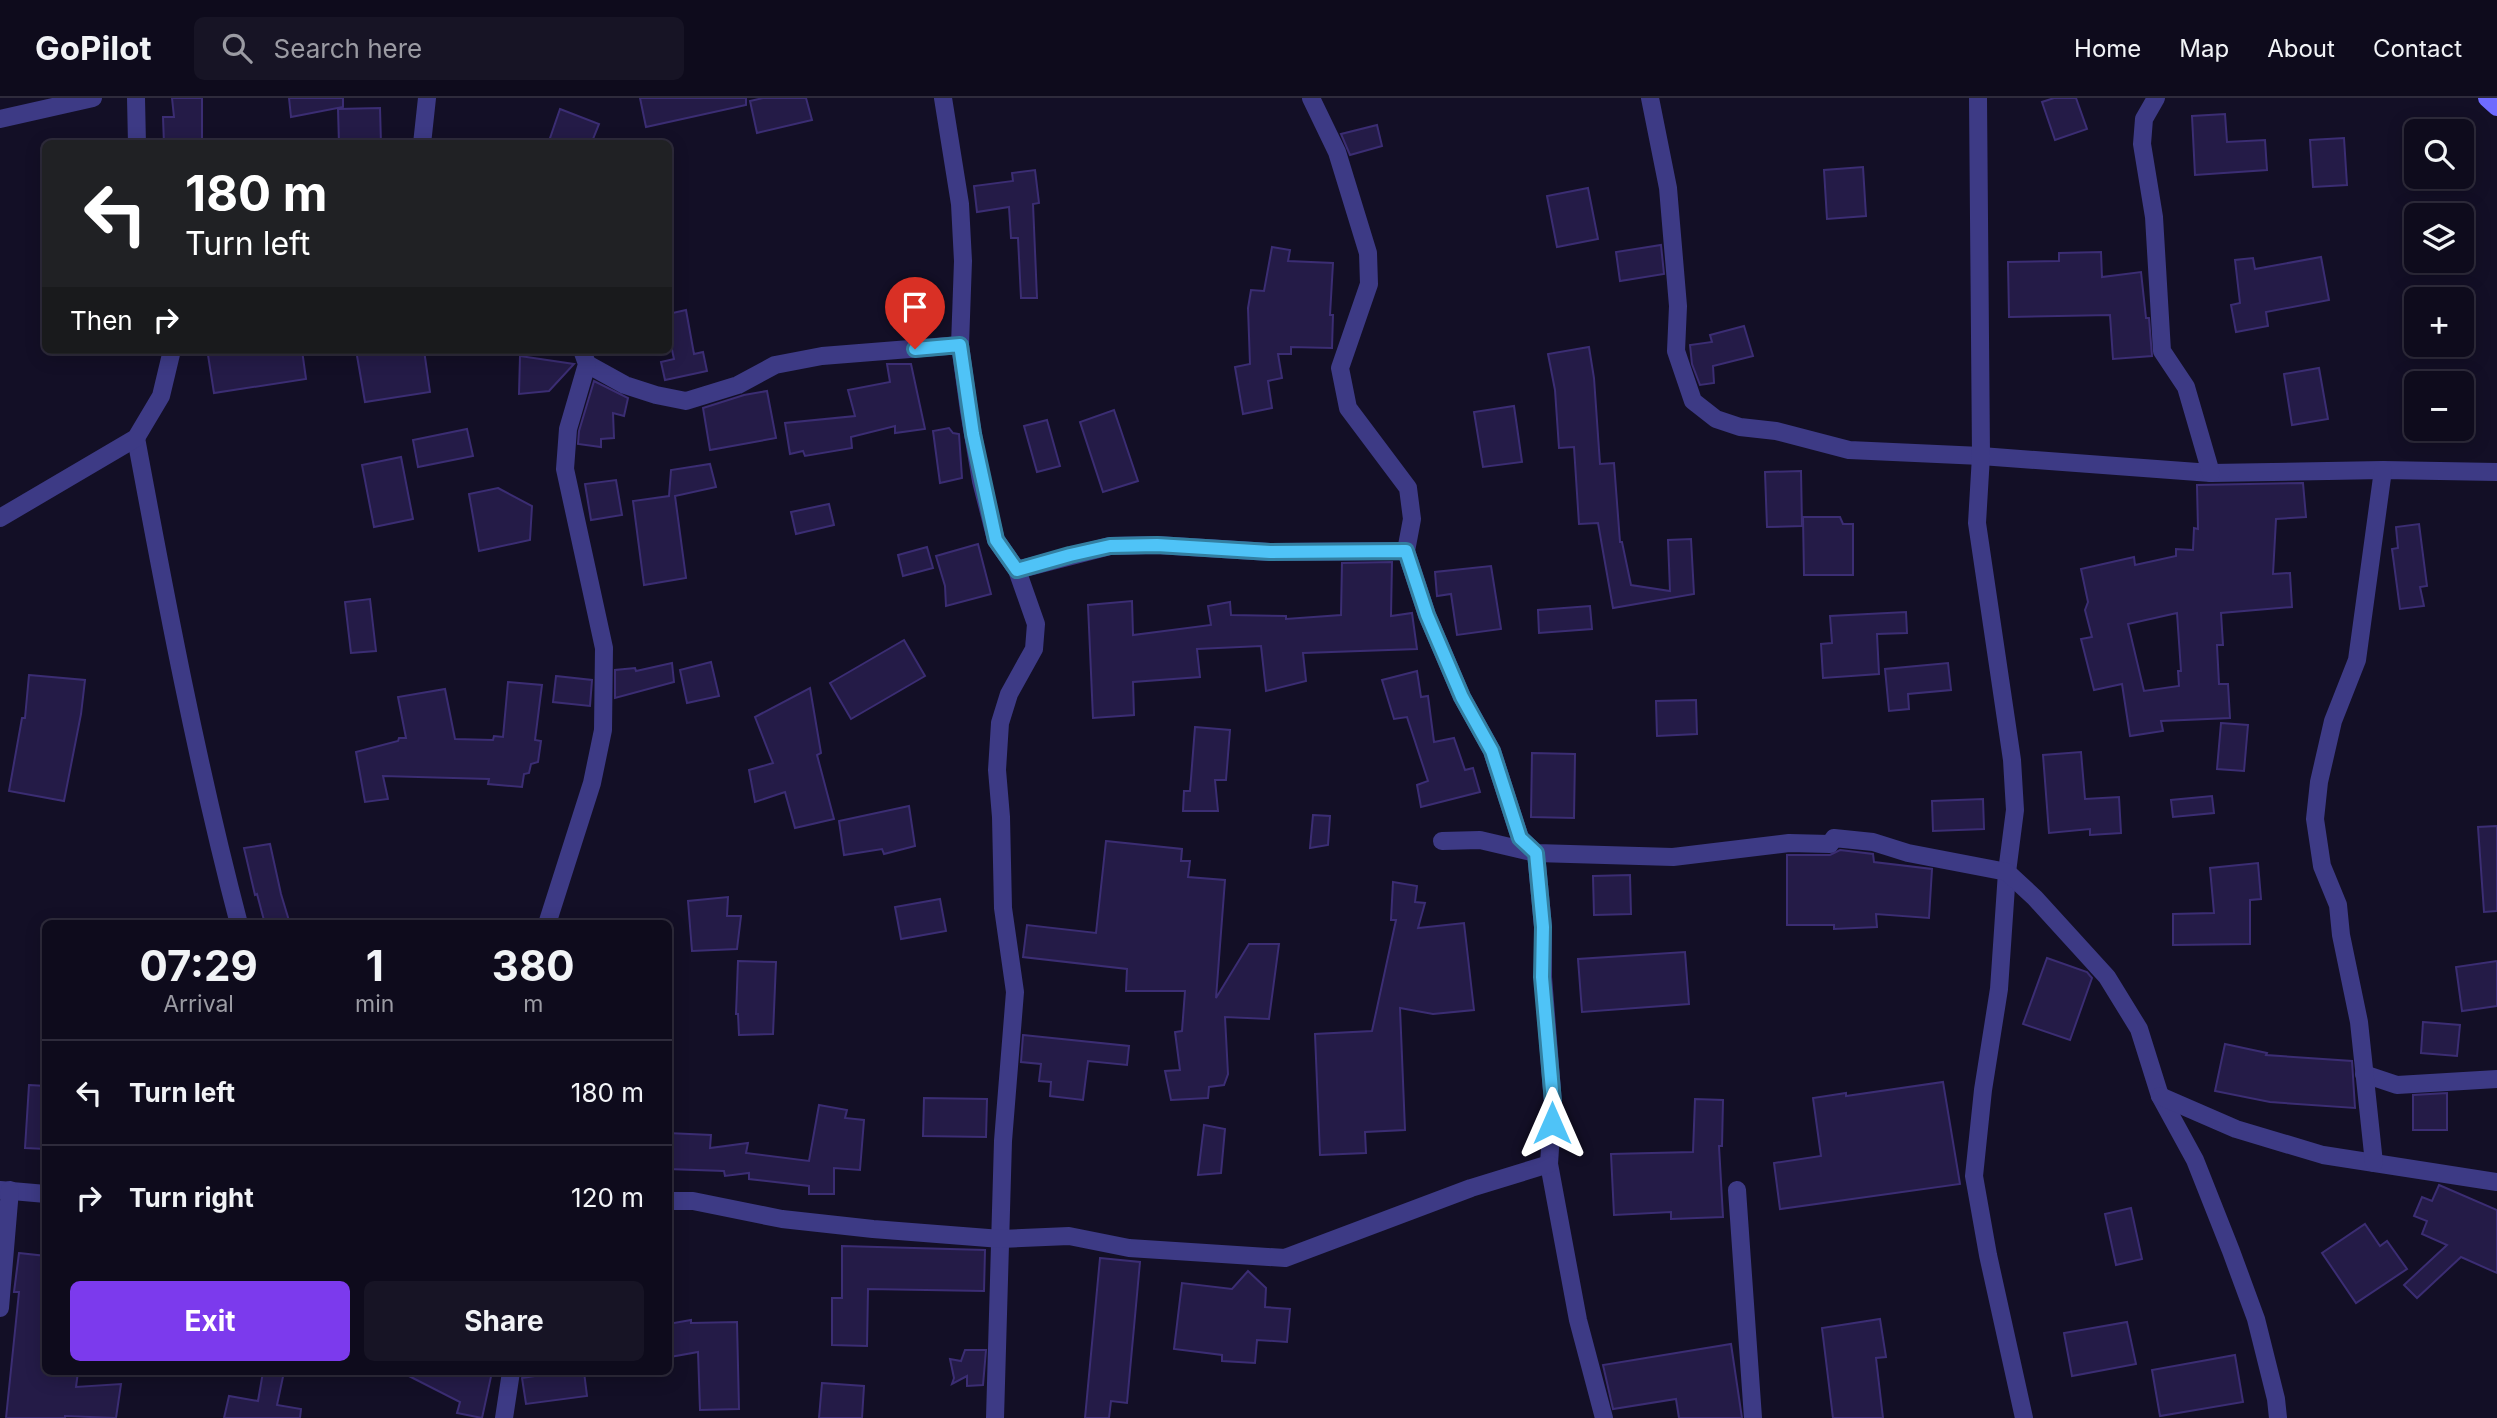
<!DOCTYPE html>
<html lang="en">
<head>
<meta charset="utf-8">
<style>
  :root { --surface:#0e0b1c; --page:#171425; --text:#f1f3f6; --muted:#9b9ba3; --line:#2e2b3b; --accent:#7c3aed }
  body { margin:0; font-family:Inter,sans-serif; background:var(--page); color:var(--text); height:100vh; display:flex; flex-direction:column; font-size:26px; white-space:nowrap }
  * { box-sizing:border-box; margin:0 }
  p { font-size:23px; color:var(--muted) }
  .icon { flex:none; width:38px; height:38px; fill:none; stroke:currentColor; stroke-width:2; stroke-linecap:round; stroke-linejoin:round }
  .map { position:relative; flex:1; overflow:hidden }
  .panel { position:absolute; left:42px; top:822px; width:630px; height:455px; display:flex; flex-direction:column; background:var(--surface); border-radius:10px; box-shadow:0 4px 18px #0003,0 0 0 2px var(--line) }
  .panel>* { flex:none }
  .banner { position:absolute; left:42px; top:42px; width:630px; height:214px; border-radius:10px; box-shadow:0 4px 18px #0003,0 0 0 2px var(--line); background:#202124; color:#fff; overflow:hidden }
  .controls { position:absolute; left:2404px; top:21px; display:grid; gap:14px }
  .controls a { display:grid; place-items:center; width:70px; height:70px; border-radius:10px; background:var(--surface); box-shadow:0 4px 18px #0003,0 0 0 2px var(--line); font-size:35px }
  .pin { position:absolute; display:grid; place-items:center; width:60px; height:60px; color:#fff; margin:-72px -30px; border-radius:50% 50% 50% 0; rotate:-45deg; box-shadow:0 0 7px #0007 }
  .pin .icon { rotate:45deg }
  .me { position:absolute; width:77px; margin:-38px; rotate:0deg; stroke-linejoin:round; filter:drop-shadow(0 0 5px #0008) }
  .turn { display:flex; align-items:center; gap:24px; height:147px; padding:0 28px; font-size:32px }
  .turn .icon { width:91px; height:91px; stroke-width:2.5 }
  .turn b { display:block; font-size:49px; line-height:60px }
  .then { display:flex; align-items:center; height:66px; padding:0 28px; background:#0003; gap:14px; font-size:26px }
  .eta { display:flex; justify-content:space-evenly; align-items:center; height:119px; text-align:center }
  .eta b { font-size:42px; font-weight:700; line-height:49px }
  .action { display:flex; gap:14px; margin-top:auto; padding:14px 28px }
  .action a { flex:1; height:80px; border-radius:10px; background:var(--accent); color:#fff; font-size:28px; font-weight:700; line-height:80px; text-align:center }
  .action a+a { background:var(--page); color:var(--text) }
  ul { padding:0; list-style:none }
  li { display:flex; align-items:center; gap:21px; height:105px; padding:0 28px; border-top:2px solid var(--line) }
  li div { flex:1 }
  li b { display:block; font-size:26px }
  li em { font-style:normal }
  header { display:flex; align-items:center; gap:42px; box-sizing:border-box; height:98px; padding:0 35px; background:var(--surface); border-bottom:2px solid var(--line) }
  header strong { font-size:33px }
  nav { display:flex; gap:38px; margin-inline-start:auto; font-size:24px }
  .search { width:490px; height:63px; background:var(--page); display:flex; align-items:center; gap:18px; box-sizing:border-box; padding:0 24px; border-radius:10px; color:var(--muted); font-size:26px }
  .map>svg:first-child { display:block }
</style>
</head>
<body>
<header>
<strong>GoPilot</strong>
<div class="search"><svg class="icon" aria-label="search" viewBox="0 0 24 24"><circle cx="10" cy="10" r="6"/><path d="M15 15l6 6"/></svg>Search here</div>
<nav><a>Home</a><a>Map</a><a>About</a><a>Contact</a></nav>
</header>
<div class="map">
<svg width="2497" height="1320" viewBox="0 0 2497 1320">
  <rect width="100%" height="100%" fill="#130f26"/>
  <g fill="#241b47" stroke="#3b2d73" stroke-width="2" fill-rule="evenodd">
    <polygon points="172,0 202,0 202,46 164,46 163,19 174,19"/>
    <polygon points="289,0 343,0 343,9 291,19"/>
    <polygon points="640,0 746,0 746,7 646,29"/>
    <polygon points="763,0 806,0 812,22 757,35 750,3"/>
    <polygon points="2054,0 2076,0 2087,31 2055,42 2042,4"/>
    <polygon points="380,10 381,46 339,46 338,11"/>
    <polygon points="560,11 599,26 591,46 548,46"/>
    <polygon points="2225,16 2227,44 2265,42 2267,72 2195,77 2192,18"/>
    <polygon points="1377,27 1382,48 1350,57 1341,36"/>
    <polygon points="2344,40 2347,87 2313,89 2310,42"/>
    <polygon points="1863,69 1866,118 1827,121 1824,72"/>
    <polygon points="1035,72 1039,105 1033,106 1037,200 1021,200 1018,140 1011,140 1009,109 977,114 974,88 1013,83 1012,75"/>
    <polygon points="1588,90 1598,141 1557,149 1547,98"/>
    <polygon points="1661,147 1664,176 1620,183 1616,154"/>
    <polygon points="1272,149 1290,152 1288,163 1333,165 1330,217 1333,217 1332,250 1291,249 1291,256 1278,256 1282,280 1268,283 1272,310 1243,316 1235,269 1250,266 1248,210 1251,192 1264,193"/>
    <polygon points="2101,154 2102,179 2141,174 2146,220 2149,220 2152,258 2113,261 2110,217 2009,219 2008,164 2059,163 2059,155"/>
    <polygon points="2321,159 2329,202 2266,214 2268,228 2236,234 2231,207 2240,205 2235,162 2253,160 2255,171"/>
    <polygon points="686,212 694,256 703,254 707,273 665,282 661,264 674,261 668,233 668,216"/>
    <polygon points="1744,228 1753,258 1713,268 1714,285 1700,287 1692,266 1690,247 1712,244 1710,237"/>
    <polygon points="1589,249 1594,280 1600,366 1614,365 1620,444 1622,444 1631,487 1670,493 1668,442 1691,441 1694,496 1613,510 1598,425 1579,426 1574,349 1559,350 1555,292 1548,256"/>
    <polygon points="240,252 302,252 306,281 214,295 208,257"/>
    <polygon points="356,252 424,252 430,294 365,304"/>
    <polygon points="520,258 574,266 549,293 519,296"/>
    <polygon points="887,266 911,266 925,331 895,335 895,328 851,339 852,350 805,358 803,353 790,356 785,325 855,318 848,292 890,284"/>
    <polygon points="2319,270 2328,321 2292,327 2284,276"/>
    <polygon points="594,283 628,300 624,318 613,315 614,340 601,341 601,349 578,346 579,333"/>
    <polygon points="767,293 776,340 710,352 703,310 744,297"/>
    <polygon points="1514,308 1522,364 1483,369 1474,314"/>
    <polygon points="1114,312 1138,383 1103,394 1080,324"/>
    <polygon points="1047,322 1060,368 1037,374 1024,328"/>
    <polygon points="949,330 953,335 959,336 962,380 940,385 933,333"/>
    <polygon points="467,331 473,358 418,369 413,342"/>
    <polygon points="401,359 413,421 374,429 362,367"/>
    <polygon points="710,366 716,389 675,398 686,480 644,487 633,403 669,398 671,372"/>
    <polygon points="1801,373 1802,428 1767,429 1765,374"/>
    <polygon points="616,382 622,417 591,422 585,386"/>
    <path d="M2303 385 2306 419 2276 421 2273 476 2290 475 2292 509 2221 515 2223 547H2217L2219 586H2228L2230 620 2161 623 2163 633 2130 638 2122 586 2094 592 2081 541 2092 539 2085 512 2088 504 2081 471 2134 459 2135 467 2176 458V451L2193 452 2194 430 2198 431 2197 387ZM2177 515 2181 573H2178L2179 588 2144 593 2128 526Z"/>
    <polygon points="498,390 532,408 530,442 479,453 469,396"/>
    <polygon points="829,406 834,427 796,436 791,414"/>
    <polygon points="1803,419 1840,419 1843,426 1853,426 1853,477 1804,477"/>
    <polygon points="2419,426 2427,488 2420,489 2424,508 2400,511 2392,451 2398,450 2396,429"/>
    <polygon points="978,446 991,496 946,508 945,488 936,458"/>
    <polygon points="927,449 933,470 903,478 898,457"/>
    <polygon points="1392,464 1391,518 1412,515 1417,551 1303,555 1306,583 1266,593 1261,548 1197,551 1200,579 1133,584 1134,617 1093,620 1088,507 1132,503 1133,537 1211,527 1208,508 1230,504 1231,517 1286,518 1286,521 1341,517 1342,465"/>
    <polygon points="1491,468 1501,531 1457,537 1451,496 1437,498 1435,474"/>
    <polygon points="370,501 376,553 351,555 345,504"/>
    <polygon points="1590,508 1592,531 1539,535 1538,512"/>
    <polygon points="1906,514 1907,535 1877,536 1879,576 1823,580 1821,546 1832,545 1830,518"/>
    <polygon points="904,542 925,578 851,621 830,585"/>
    <polygon points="711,564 719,598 687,605 680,572"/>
    <polygon points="672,565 674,584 615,600 615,572 635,570 636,573"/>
    <polygon points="1948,565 1951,592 1908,596 1909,611 1889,613 1885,571"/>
    <polygon points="1417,573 1421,599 1428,598 1434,644 1454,640 1465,672 1473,670 1480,694 1421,709 1417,687 1428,683 1407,619 1394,621 1382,582"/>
    <polygon points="29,577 85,582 81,616 64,703 9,693 22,620 25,620"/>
    <polygon points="556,578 592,582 590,608 553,604"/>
    <polygon points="508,584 542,587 535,642 541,643 538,664 531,666 529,675 524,676 522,689 488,686 489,681 383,678 388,701 365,704 356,654 398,643 399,640 406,640 398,599 445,591 455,641 493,642 494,638 503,639"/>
    <polygon points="810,590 821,655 817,657 834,721 795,730 785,694 755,704 749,672 773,665 755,619"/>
    <polygon points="1696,602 1697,636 1657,638 1656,603"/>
    <polygon points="2221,625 2248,627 2244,673 2217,671"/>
    <polygon points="1195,629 1230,632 1226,682 1215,682 1218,713 1183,713 1184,693 1190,693"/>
    <polygon points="2081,654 2085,701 2119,699 2121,735 2090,737 2090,731 2049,735 2043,657"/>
    <polygon points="1532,655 1575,656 1574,720 1531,719"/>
    <polygon points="2212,698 2214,715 2173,719 2171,702"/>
    <polygon points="1983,701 1984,731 1933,733 1932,703"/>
    <polygon points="909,708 915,748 884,756 882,751 844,757 839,723"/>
    <polygon points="1313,717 1330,718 1328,747 1310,750"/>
    <polygon points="2497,728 2497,813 2484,814 2478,729"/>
    <polygon points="1106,743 1182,751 1181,763 1190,763 1188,779 1225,782 1216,900 1249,846 1279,846 1269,921 1225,919 1228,976 1224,987 1209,989 1208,1000 1171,1002 1165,973 1180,972 1175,934 1182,933 1185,893 1126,893 1127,871 1023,859 1027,827 1096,835"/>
    <polygon points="270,746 281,796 290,826 265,826 257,796 255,797 244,750"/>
    <polygon points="1840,752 1873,756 1874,764 1932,771 1929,820 1876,816 1877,829 1834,831 1834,827 1787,827 1787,757 1830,757"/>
    <polygon points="2258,765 2261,801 2250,802 2250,846 2173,847 2173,816 2214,815 2210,770"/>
    <polygon points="1630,777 1631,816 1594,817 1593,778"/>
    <polygon points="1393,784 1417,788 1415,804 1425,805 1418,830 1464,825 1474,912 1433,916 1400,910 1405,1032 1365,1034 1366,1055 1320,1057 1315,936 1372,933 1396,822 1391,822"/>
    <polygon points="728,799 727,818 741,818 737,851 692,853 688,803"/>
    <polygon points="940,801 946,833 901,841 895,809"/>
    <polygon points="1685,854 1689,906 1582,914 1578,861"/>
    <polygon points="2047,860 2087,874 2092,880 2070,942 2023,926"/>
    <polygon points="738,863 776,864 773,936 739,937 738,916 736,916"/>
    <polygon points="2497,863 2497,908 2462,913 2456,869"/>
    <polygon points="2423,924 2460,927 2457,958 2421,955"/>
    <polygon points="1023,937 1129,948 1127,967 1088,963 1083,1002 1050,998 1051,984 1039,983 1041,966 1021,964"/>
    <polygon points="2225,946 2267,955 2266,957 2352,963 2355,1010 2270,1004 2215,993"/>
    <polygon points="1943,984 1960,1086 1780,1111 1774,1065 1821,1058 1813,1000 1846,995 1846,998"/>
    <polygon points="29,987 46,988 46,1051 25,1050"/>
    <polygon points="2447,995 2447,1032 2413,1032 2413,997"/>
    <polygon points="924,1000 987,1001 986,1039 923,1038"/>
    <polygon points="1695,1001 1723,1002 1722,1048 1719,1048 1723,1119 1671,1121 1671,1114 1614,1117 1611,1056 1693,1054"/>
    <polygon points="819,1007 847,1012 845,1020 864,1022 860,1072 834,1070 834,1096 809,1096 809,1088 749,1081 749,1075 725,1078 724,1073 668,1071 668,1035 711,1037 710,1050 748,1045 746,1055 809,1063"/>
    <polygon points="1204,1027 1225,1031 1221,1075 1198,1077"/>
    <polygon points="2439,1087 2497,1112 2497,1175 2461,1159 2417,1200 2404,1187 2447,1147 2422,1136 2427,1123 2414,1118 2422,1099 2432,1103"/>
    <polygon points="2131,1110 2142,1161 2116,1167 2105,1116"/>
    <polygon points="2365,1126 2380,1148 2387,1143 2407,1171 2356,1205 2322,1155"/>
    <polygon points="842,1148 985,1152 984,1193 868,1191 867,1248 832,1247 832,1200 842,1200"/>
    <polygon points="19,1155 46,1158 46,1274 78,1274 76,1289 121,1286 116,1320 65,1318 65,1320 6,1320 19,1194 14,1194"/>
    <polygon points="1100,1160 1140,1164 1127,1305 1111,1303 1109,1320 1085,1320"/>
    <polygon points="1248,1173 1266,1190 1265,1209 1290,1211 1287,1244 1257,1242 1255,1265 1222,1263 1222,1257 1174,1251 1182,1185 1232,1191"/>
    <polygon points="1880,1221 1886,1259 1876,1260 1883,1320 1833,1320 1822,1230"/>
    <polygon points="691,1222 691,1225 737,1224 739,1311 700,1312 698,1254 670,1259 668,1226"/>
    <polygon points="2127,1224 2136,1266 2072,1278 2064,1235"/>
    <polygon points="1731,1246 1742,1320 1679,1320 1676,1301 1613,1311 1603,1267"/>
    <polygon points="965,1252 986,1252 983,1287 967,1288 967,1278 952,1286 954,1280 950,1261 961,1263"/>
    <polygon points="2235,1257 2243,1304 2160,1318 2152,1272"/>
    <polygon points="263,1274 284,1274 277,1307 301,1311 300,1320 224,1320 229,1298 258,1303"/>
    <polygon points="401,1274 492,1274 482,1320 457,1315 460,1304"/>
    <polygon points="561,1274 584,1274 587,1298 526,1306 522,1280"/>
    <polygon points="822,1285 864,1288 862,1320 819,1320"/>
  </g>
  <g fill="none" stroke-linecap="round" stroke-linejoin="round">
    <g stroke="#3d3a85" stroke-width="18">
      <polyline points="136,0 137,46"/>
      <polyline points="943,0 960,106 963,163 960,247 969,313 981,383 996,442 1017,472 1036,526 1034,551 1009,596 1000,625 997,672 1001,719 1003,810 1015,894 1003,1043 995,1320"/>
      <polyline points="1311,0 1337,54 1368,155 1369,186 1340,270 1348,310 1408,390 1412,421 1406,453 1427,517 1462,599 1492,653 1520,740 1536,755 1543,829 1543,879 1553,1005 1549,1066 1578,1222 1604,1320"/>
      <polyline points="1650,0 1668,90 1678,208 1676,253 1693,303 1716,321 1740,329 1776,333 1849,352 1981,358 2211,375 2383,372 2497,374"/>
      <polyline points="1978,0 1981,358 1977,425 2012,662 2015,712 2007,774 1999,891 1983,992 1974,1078 1988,1157 2024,1320"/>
      <polyline points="2156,0 2144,21 2142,46 2154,119 2162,253 2186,289 2211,375"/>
      <polyline points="0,21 93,0"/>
      <polyline points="422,46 427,0"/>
      <polyline points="587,266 625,287 656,297 686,303 738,287 775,267 822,258 960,247"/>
      <path d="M136 340C166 502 197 666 239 826"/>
      <polyline points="0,420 136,340 161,298 172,252"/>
      <polyline points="1017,472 1110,448 1157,447 1270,454 1406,453"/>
      <polyline points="1442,743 1480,742 1536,755 1673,759 1789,745 1830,746 1834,740 1873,744 1908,755 2007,774 2035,800 2107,879 2139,931 2160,998 2195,1062 2231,1153 2256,1221 2276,1301 2278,1320"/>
      <polyline points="547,826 592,685 603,632 604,550 565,371 568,331 587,266 582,252"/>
      <polyline points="2364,976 2397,987 2497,981"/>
      <polyline points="2160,998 2236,1031 2323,1057 2497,1084"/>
      <polyline points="2374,1065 2359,924 2341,837 2338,807 2322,768 2315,721 2319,684 2333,623 2357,562 2383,372"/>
      <polyline points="0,1092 46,1096"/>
      <polyline points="1737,1092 1753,1320"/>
      <polyline points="668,1103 693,1103 782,1121 873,1131 1001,1141 1069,1138 1129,1150 1285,1160 1471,1090 1549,1066"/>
      <polyline points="0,1210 10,1092"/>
      <polyline points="504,1320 511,1274"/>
    </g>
    <polyline stroke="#6f6bff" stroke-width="18" points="2487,0 2497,9"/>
  </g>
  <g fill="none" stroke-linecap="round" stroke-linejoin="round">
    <g stroke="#337fa1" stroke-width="18">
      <polyline id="route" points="915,251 960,247 973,336 996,442 1017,472 1070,457 1110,448 1157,447 1270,454 1406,453 1427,517 1462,599 1492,653 1520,740 1536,755 1543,829 1542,879 1553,1004 1552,1025"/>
    </g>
    <use href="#route" stroke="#4fc3f7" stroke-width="12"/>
  </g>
</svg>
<div class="controls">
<a><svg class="icon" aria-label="search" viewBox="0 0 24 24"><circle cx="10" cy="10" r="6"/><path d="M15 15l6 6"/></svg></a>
<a><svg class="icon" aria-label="layers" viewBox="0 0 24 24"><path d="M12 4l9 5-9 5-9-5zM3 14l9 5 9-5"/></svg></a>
<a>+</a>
<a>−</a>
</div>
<div class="pin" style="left:915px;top:251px;background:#d93025"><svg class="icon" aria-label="arrive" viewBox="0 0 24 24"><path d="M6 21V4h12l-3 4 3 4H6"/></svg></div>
<svg class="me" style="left:1552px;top:1025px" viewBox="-20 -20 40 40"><path d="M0-17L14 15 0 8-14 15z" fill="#4fc3f7" stroke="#fff" stroke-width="4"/></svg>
<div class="banner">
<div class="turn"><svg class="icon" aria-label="left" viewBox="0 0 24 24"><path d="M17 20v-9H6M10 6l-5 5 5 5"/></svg><div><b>180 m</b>Turn left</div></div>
<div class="then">Then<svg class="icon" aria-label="right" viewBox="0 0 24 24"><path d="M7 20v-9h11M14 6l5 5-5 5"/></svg></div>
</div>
<section class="panel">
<div class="eta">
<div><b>07:29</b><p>Arrival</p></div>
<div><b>1</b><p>min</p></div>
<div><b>380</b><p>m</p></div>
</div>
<ul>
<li><svg class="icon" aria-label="left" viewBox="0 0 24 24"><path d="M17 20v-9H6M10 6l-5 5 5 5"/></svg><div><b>Turn left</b></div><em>180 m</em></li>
<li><svg class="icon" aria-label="right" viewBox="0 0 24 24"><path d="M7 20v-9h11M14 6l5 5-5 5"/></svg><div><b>Turn right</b></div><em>120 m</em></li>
</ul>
<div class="action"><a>Exit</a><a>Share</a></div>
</section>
</div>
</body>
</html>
